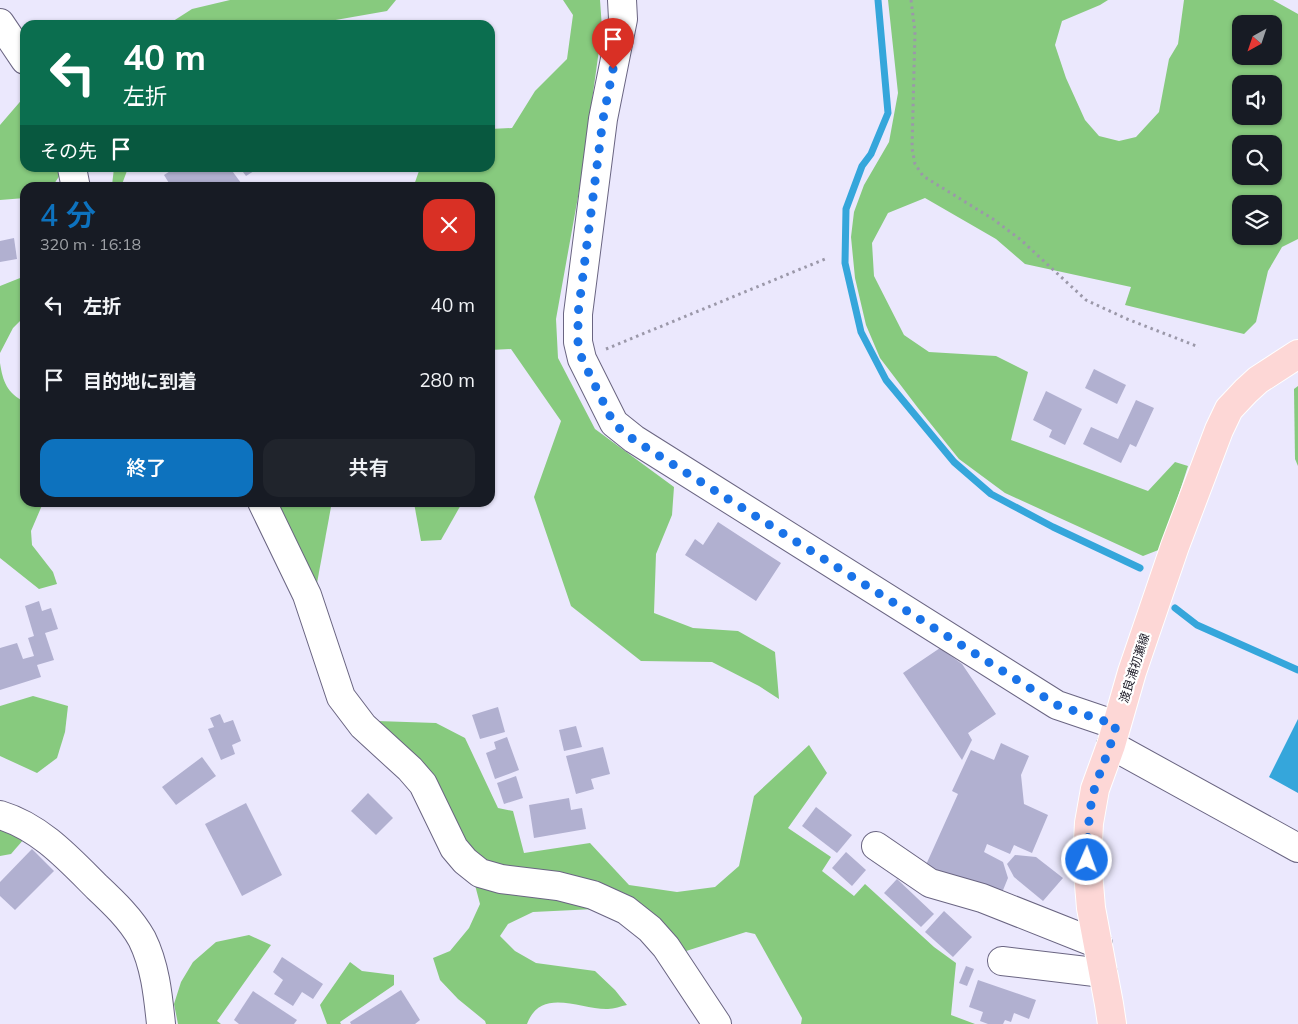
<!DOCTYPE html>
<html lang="ja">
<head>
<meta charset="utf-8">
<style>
  :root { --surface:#171b24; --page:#20242c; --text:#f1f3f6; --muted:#9ea1a6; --accent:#0d72be }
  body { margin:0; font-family:Mulish,"Noto Sans JP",sans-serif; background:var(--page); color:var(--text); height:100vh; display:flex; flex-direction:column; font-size:19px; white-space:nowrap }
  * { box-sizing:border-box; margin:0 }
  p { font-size:16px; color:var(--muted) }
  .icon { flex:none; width:28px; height:28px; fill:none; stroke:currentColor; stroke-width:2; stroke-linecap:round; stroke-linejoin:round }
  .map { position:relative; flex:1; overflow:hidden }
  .side { position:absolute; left:20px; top:182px; width:475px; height:325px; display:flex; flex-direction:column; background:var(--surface); border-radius:15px; box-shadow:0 1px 4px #0004 }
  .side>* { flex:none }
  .banner { position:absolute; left:20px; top:20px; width:475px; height:152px; border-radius:15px; box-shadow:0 1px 4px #0004; background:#0b6e4f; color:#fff; overflow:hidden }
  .needle { width:32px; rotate:220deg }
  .buttons { position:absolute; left:1232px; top:15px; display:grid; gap:10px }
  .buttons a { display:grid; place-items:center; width:50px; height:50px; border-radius:10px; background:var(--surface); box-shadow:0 1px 4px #0004; font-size:25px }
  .pin { position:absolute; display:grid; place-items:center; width:42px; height:42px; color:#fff; margin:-51px -21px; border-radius:50% 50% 50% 0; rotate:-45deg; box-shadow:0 0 5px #0007 }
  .pin .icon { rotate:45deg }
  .me { position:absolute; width:55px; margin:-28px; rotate:2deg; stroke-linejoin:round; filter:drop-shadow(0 0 4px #0008) }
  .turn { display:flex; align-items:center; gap:18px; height:105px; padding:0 20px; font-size:22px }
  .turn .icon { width:65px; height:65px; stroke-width:2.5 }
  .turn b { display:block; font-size:35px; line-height:42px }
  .then { display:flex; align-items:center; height:48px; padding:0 20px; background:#0003; gap:10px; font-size:19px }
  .round { display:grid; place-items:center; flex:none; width:52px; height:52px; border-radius:15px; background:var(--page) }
  .summary { display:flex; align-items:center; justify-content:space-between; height:85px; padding:0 20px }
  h1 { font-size:30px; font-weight:600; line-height:38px; color:var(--accent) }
  .cta { display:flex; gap:10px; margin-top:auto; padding:10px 20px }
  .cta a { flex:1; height:58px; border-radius:15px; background:var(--accent); color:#fff; font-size:20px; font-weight:600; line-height:58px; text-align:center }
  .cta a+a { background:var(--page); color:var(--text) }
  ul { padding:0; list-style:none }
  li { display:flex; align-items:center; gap:15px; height:75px; padding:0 20px }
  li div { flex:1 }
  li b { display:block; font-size:19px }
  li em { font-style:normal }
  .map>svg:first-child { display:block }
</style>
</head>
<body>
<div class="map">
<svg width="1298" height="1024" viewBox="0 0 1298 1024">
  <rect width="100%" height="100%" fill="#ebe8fd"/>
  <g fill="#87ca7e" fill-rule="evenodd">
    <polygon points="230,0 396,0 387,11 307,25 167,25 192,9"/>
    <polygon points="563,0 600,0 602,28 581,180 556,319 558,358 595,429 674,487 672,515 656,554 654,613 693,628 738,631 775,652 779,699 759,686 712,662 641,661 571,606 534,497 561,421 511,349 490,350 490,188 413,188 420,168 490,168 490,129 512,128 535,91 567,59 573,15"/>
    <path d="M888 0H1108L1100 5 1062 21 1055 45 1066 78 1085 120 1099 136 1119 141 1136 137 1159 112 1169 59 1178 44 1184 0H1273L1298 14V239L1282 247 1268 271 1256 322 1244 334 1125 305 1131 287 1025 264 996 239 925 198 888 213 872 243 874 276 904 335 929 352 996 356 1028 372 1011 440 1148 491 1175 462 1188 466 1161 549 1143 556 1005 493 959 459 918 408 880 358 866 325 855 278 851 237 854 212 864 185 889 142 898 93ZM1241 24H1274V56H1241ZM1241 84H1274V116H1241ZM1241 144H1274V176H1241ZM1241 204H1274V236H1241Z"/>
    <polygon points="25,96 25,168 58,168 60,175 52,187 25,188 25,198 0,200 0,125"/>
    <polygon points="114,168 128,168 121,187 112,185"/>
    <polygon points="25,276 25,316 13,328 0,353 0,286"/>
    <path d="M0 363C3 382 7 393 25 402V502L43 503 31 531 32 545 53 572 57 584 39 589 0 558Z"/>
    <polygon points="1298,386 1298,466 1295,459 1294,389"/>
    <polygon points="272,503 327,503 331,507 317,583"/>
    <polygon points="414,503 414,502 462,503 441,540 421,541"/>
    <polygon points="33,696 68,706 65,732 57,758 37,773 0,756 0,706"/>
    <polygon points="377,721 436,723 465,738 498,808 513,811 524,853 590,843 629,885 677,892 715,887 739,866 754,796 809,745 827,773 788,828 831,857 822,871 854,896 865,884 934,947 956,963 951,1015 975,1024 801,1024 802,1018 755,934 746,932 683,952 668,930 485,866 463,850"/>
    <polygon points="0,827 24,839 11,854 0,856"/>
    <path d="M475 885 556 895 595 909 533 912 508 924 500 936 515 951 536 963 595 971 615 990 627 1005C621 1006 614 1009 608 1009 581 1010 541 986 527 1024H486L485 1021 458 999 440 980 433 958 450 951 469 928 480 904Z"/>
    <polygon points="249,935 271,945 217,1021 221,1024 178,1024 174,1004 181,982 193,962 216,942"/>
    <polygon points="350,962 362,971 394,975 394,985 340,1022 341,1024 327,1024 320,1005"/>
  </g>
  <polygon fill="#35a6db" points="1298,719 1298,793 1269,777"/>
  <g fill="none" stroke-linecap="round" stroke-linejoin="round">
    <g stroke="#35a6db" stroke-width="7">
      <polyline points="878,0 888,113 871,154 862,166 846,209 845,263 861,332 886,380 954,462 991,494 1053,527 1140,568"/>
      <polyline points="1175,608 1197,625 1298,670"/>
    </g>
  </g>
  <g fill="#b1b0d0">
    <polygon points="175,168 230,168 241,183 234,188 172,188 164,175"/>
    <polygon points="240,168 259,168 246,176"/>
    <polygon points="14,238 17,259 0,262 0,241"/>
    <polygon points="1094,369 1126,385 1117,404 1085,388"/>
    <polygon points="1046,391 1082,409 1065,445 1049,437 1052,430 1033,420"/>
    <polygon points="1136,400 1154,408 1136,447 1130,444 1121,463 1083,444 1091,427 1118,439"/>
    <polygon points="718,522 781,563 756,601 685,555 695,539 703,545"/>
    <polygon points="39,601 42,611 51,608 58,629 45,633 54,660 37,665 41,677 0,690 0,648 17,643 23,659 34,656 28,638 34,636 25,606"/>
    <polygon points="940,648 962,664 996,714 968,733 972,740 962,760 903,673"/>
    <polygon points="498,707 505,732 480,739 472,715"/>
    <polygon points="220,714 224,723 233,720 241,741 232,745 235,754 221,760 208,729 214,727 210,718"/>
    <polygon points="576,726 582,747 564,751 559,730"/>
    <polygon points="507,737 519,770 495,779 486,753 496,749 494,742"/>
    <polygon points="1001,743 1029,756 1021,775 1024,804 1048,815 1032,853 1014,845 1010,854 987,844 984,852 1003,862 1008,878 999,900 925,867 958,794 952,791 971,750 994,760"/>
    <polygon points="603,747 610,774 591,779 594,789 576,794 566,756"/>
    <polygon points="202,757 216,776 176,805 162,787"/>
    <polygon points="516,776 523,798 504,804 497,783"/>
    <polygon points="368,793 393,818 376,835 351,811"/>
    <polygon points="569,798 571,810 582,808 586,829 534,838 529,805"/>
    <polygon points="246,803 282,875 242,896 205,824"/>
    <polygon points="816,807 852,835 837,853 802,826"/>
    <polygon points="32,849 54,871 15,910 0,896 0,882"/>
    <polygon points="846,852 866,870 852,886 832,868"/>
    <polygon points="1015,855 1036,857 1063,878 1043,901 1014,877 1007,864"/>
    <polygon points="897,879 934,914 921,927 884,893"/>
    <polygon points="944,911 972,937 953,957 925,932"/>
    <polygon points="282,957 323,984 313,999 302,992 293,1006 274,994 283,980 273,972"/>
    <polygon points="966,966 974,969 967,986 959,983"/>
    <polygon points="978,980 1036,1000 1029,1019 1014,1013 1011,1022 1005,1020 1003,1024 988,1024 980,1021 983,1012 969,1007"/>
    <polygon points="401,990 420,1020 415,1024 351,1024 350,1022"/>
    <polygon points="253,991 297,1020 294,1024 239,1024 234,1020"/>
  </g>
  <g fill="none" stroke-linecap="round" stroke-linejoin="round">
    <g stroke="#6a6582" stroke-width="30">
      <g id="minor">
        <polyline points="622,0 623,19 603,119 578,314 578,342 582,359 614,423 634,439 1057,705 1116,725"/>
        <polyline points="0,23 25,60"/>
        <polyline points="72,168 76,188"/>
        <polyline points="262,502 307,595 341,697 363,726 410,769 423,784 454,848 465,861 480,873 501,879 558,886 593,895 626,910 650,929 666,947 717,1024"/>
        <polyline points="1111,745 1298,848"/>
        <path d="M0 815C40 827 68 858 97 887 113 902 131 919 142 939 155 965 158 995 161 1024"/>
        <polyline points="876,846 930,883 982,898 1098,944"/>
        <polyline points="1002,961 1103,973"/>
      </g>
    </g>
    <g stroke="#fff" stroke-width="30">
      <polyline id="major" points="1112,1024 1109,1004 1091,908 1087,860 1089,823 1095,789 1111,745 1132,672 1175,546 1219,430 1229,409 1246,391 1258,380 1298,354"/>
    </g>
    <g stroke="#9b98a9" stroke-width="3" stroke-dasharray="2.5 4" stroke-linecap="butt">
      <polyline points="911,0 915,32 912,148 915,164 923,176 993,219 1021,240 1086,300 1127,319 1199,347"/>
      <polyline points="606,349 825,259"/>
    </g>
    <use href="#minor" stroke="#fff" stroke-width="28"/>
    <use href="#major" stroke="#fdd7d6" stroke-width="28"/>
  </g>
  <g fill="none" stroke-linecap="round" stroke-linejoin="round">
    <path stroke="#1a73e8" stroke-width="9" stroke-dasharray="0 16.2" d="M613 69 603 119 578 314V342L582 359 614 424 634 440 1057 705 1116 725C1111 747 1102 766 1095 787 1088 811 1088 836 1087 860"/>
  </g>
  <g text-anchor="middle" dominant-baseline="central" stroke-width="4.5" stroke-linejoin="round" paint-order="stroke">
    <g font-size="12" fill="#24222e" stroke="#fff">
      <text transform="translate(1134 668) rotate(-72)">渡良浦初瀬線</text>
    </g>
  </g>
</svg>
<div class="buttons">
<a><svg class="needle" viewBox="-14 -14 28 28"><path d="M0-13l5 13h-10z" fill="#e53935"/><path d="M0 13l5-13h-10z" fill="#9ea1a6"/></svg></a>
<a><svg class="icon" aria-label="sound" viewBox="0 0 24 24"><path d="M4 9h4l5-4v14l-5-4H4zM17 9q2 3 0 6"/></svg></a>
<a><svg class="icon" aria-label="search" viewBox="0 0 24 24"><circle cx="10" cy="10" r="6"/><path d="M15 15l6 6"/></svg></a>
<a><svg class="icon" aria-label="layers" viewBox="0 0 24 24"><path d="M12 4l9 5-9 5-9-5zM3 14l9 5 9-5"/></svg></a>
</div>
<div class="pin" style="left:613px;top:69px;background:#d93025"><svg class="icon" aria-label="arrive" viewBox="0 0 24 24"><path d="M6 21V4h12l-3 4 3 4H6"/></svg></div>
<svg class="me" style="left:1087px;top:860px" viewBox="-20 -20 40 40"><circle r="17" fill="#1a73e8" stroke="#fff" stroke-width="3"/><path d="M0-11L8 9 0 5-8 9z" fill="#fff"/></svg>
<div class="banner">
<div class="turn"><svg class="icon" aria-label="left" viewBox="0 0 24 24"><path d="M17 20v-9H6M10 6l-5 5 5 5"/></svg><div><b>40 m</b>左折</div></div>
<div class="then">その先<svg class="icon" aria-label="arrive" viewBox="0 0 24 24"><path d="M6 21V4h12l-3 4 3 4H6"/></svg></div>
</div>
<section class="side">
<div class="summary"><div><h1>4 分</h1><p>320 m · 16:18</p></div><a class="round" style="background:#d93025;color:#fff"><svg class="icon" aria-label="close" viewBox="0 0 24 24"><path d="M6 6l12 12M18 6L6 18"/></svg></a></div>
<ul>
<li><svg class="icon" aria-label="left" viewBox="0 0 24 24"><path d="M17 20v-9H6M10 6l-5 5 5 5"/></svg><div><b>左折</b></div><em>40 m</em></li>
<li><svg class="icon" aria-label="arrive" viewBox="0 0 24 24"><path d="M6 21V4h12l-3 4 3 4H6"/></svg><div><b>目的地に到着</b></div><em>280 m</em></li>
</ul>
<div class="cta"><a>終了</a><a>共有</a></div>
</section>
</div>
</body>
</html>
